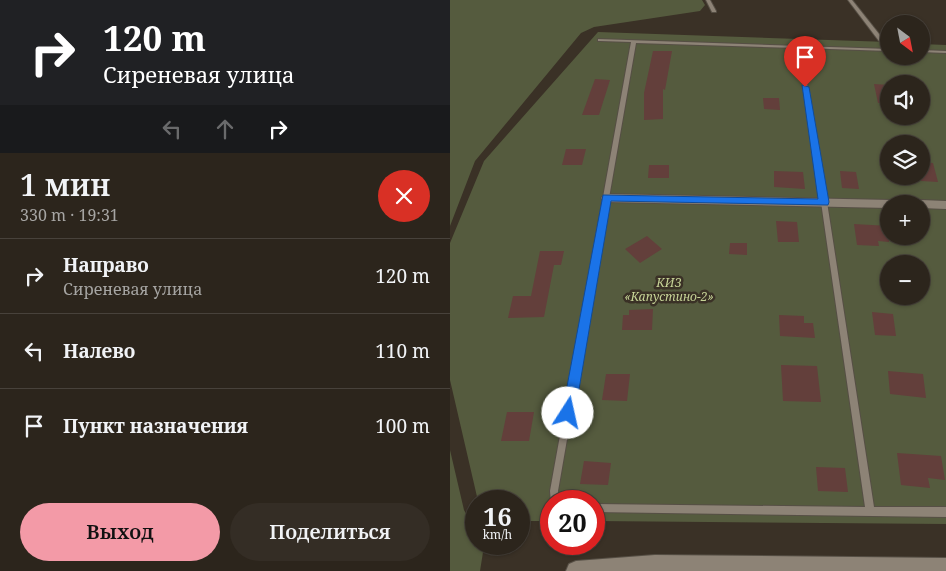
<!DOCTYPE html>
<html lang="ru">
<head>
<meta charset="utf-8">
<style>
  :root { --surface:#2c251c; --page:#342d25; --text:#f1f3f6; --muted:#a6a5a3; --line:#48423b; --accent:#f39aa7 }
  body { margin:0; font-family:"Noto Serif",serif; background:var(--page); color:var(--text); height:100vh; display:flex; flex-direction:column; font-size:19px; white-space:nowrap }
  * { box-sizing:border-box; margin:0 }
  p { font-size:16px; color:var(--muted) }
  .icon { flex:none; width:28px; height:28px; fill:none; stroke:currentColor; stroke-width:2; stroke-linecap:round; stroke-linejoin:round }
  .map { position:relative; flex:1; overflow:hidden }
  .sheet { display:flex; flex-direction:column; background:var(--surface); width:450px }
  .sheet>* { flex:none }
  .guide { background:#202124; color:#fff; overflow:hidden }
  .needle { width:32px; rotate:148deg }
  .tools { position:absolute; left:430px; top:15px; display:grid; gap:10px }
  .tools a { display:grid; place-items:center; width:50px; height:50px; border-radius:50%; background:var(--surface); box-shadow:0 1px 4px #0004,0 0 0 1px var(--line); font-size:25px }
  .speed { position:absolute; left:15px; top:490px; display:flex; gap:10px; font-size:25px; font-weight:700; text-align:center }
  .speed>* { display:grid; place-content:center; width:65px; height:65px; border-radius:50%; background:var(--surface); box-shadow:0 1px 4px #0004,0 0 0 1px var(--line); line-height:1 }
  .speed small { font-size:12px; font-weight:400 }
  .speed .limit { border:8px solid #d22; background:#fff; color:#111 }
  .pin { position:absolute; display:grid; place-items:center; width:42px; height:42px; color:#fff; margin:-51px -21px; border-radius:50% 50% 50% 0; rotate:-45deg; box-shadow:0 0 5px #0007 }
  .pin .icon { rotate:45deg }
  .me { position:absolute; width:55px; margin:-28px; rotate:10deg; stroke-linejoin:round; filter:drop-shadow(0 0 4px #0008) }
  .turn { display:flex; align-items:center; gap:18px; height:105px; padding:0 20px; font-size:22px }
  .turn .icon { width:65px; height:65px; stroke-width:2.5 }
  .turn b { display:block; font-size:35px; line-height:42px }
  .lanes { display:flex; align-items:center; height:48px; padding:0 20px; background:#0003; justify-content:center; gap:25px; direction:ltr }
  .lanes .off { opacity:.35 }
  .round { display:grid; place-items:center; flex:none; width:52px; height:52px; border-radius:26px; background:var(--page) }
  .overview { display:flex; align-items:center; justify-content:space-between; height:85px; padding:0 20px }
  h1 { font-size:30px; font-weight:600; line-height:38px }
  .primary-button { display:flex; gap:10px; margin-top:auto; padding:10px 20px }
  .primary-button a { flex:1; height:58px; border-radius:30px; background:var(--accent); color:#111; font-size:20px; font-weight:600; line-height:58px; text-align:center }
  .primary-button a+a { background:var(--page); color:var(--text) }
  ul { padding:0; list-style:none }
  li { display:flex; align-items:center; gap:15px; height:75px; padding:0 20px; border-top:1px solid var(--line) }
  li div { flex:1 }
  li b { display:block; font-size:19px }
  li em { font-style:normal }
  main { display:flex; flex:1; min-height:0 }
  .map>svg:first-child { display:block }
</style>
</head>
<body>
<main>
<section class="sheet">
<div class="guide">
<div class="turn"><svg class="icon" aria-label="right" viewBox="0 0 24 24"><path d="M7 20v-9h11M14 6l5 5-5 5"/></svg><div><b>120 m</b>Сиреневая улица</div></div>
<div class="lanes"><svg class="icon off" aria-label="left" viewBox="0 0 24 24"><path d="M17 20v-9H6M10 6l-5 5 5 5"/></svg><svg class="icon off" aria-label="ahead" viewBox="0 0 24 24"><path d="M12 20V5M6 11l6-6 6 6"/></svg><svg class="icon" aria-label="right" viewBox="0 0 24 24"><path d="M7 20v-9h11M14 6l5 5-5 5"/></svg></div>
</div>
<div class="overview"><div><h1>1 мин</h1><p>330 m · 19:31</p></div><a class="round" style="background:#d93025;color:#fff"><svg class="icon" aria-label="close" viewBox="0 0 24 24"><path d="M6 6l12 12M18 6L6 18"/></svg></a></div>
<ul>
<li><svg class="icon" aria-label="right" viewBox="0 0 24 24"><path d="M7 20v-9h11M14 6l5 5-5 5"/></svg><div><b>Направо</b><p>Сиреневая улица</p></div><em>120 m</em></li>
<li><svg class="icon" aria-label="left" viewBox="0 0 24 24"><path d="M17 20v-9H6M10 6l-5 5 5 5"/></svg><div><b>Налево</b></div><em>110 m</em></li>
<li><svg class="icon" aria-label="arrive" viewBox="0 0 24 24"><path d="M6 21V4h12l-3 4 3 4H6"/></svg><div><b>Пункт назначения</b></div><em>100 m</em></li>
</ul>
<div class="primary-button"><a>Выход</a><a>Поделиться</a></div>
</section>
<div class="map">
<svg width="496" height="571" viewBox="0 0 496 571">
  <rect width="100%" height="100%" fill="#3a3126"/>
  <g fill="#555b3e" fill-rule="evenodd">
    <polygon points="0,0 252,0 255,5 250,11 144,27 131,33 25,161 0,226"/>
    <path d="M148 32 439 42V56H471V44L496 45V524L144 521V501H101V521H78L69 517V501H28L0 380V243L34 161ZM439 84H471V116H439ZM439 144H471V176H439ZM439 204H471V236H439ZM439 264H471V296H439Z"/>
    <polygon points="0,450 14,510 26,532 26,544 33,544 34,546 30,571 0,571"/>
  </g>
  <g fill="#633f3b">
    <polygon points="203,51 222,51 215,90 213,89 213,119 194,120 194,93"/>
    <polygon points="145,79 160,80 149,115 132,115"/>
    <polygon points="424,84 439,85 439,103 428,103"/>
    <polygon points="313,98 329,98 330,110 314,109"/>
    <polygon points="116,149 136,149 132,165 112,165"/>
    <polygon points="471,162 483,163 488,182 471,181"/>
    <polygon points="199,165 219,165 219,178 198,178"/>
    <polygon points="324,171 353,172 355,189 324,187"/>
    <polygon points="390,171 406,172 409,189 392,188"/>
    <polygon points="326,221 347,222 349,242 328,242"/>
    <polygon points="404,224 439,226 439,242 428,241 429,246 407,245"/>
    <polygon points="197,236 212,249 190,263 175,249"/>
    <polygon points="280,243 297,243 297,255 279,254"/>
    <polygon points="90,251 114,251 111,265 104,265 94,317 58,318 63,296 81,296"/>
    <polygon points="203,309 202,330 172,330 173,315 179,315 179,310"/>
    <polygon points="422,312 443,314 446,336 425,335"/>
    <polygon points="329,315 354,316 354,323 363,323 365,338 330,336"/>
    <polygon points="331,365 367,366 371,402 333,401"/>
    <polygon points="438,371 473,374 476,398 440,394"/>
    <polygon points="156,374 180,374 177,401 152,400"/>
    <polygon points="57,412 84,412 79,441 51,441"/>
    <polygon points="447,453 491,456 495,480 478,478 480,488 451,485"/>
    <polygon points="134,461 161,463 158,485 130,484"/>
    <polygon points="366,467 395,468 398,492 368,491"/>
  </g>
  <g fill="none" stroke-linecap="round" stroke-linejoin="round">
    <g stroke="#564f45" stroke-width="2">
      <g id="lane">
        <polygon points="256,0 260,0 266,11 266,12 262,12"/>
        <polygon points="398,0 402,0 433,39 433,41 429,41"/>
        <polygon points="148,39 439,49 439,51 351,48 377,202 424,507 496,507 496,517 144,512 144,504 415,507 371,202 347,48 186,43 108,491 109,501 101,501 101,503 100,491 181,42 150,41 148,41"/>
        <polygon points="471,50 496,51 496,53 471,52"/>
      </g>
    </g>
    <g stroke="#564f45" stroke-width="2">
      <g id="street">
        <polygon points="157,194 441,200 447,204 439,204 439,208 157,202 151,198"/>
        <polygon points="471,200 496,201 496,209 471,208 471,204 465,204"/>
        <polygon points="205,555 496,558 496,571 116,571 119,564 126,561"/>
      </g>
    </g>
    <use href="#lane" fill="#8d8376" fill-rule="evenodd"/>
    <use href="#street" fill="#8d8376" fill-rule="evenodd"/>
  </g>
  <polygon fill="#1a73e8" stroke="#114b97" points="352,85 359,87 379,202 378,205 161,201 125,413 123,417 118,419 114,417 112,413 153,195 368,199"/>
  <g text-anchor="middle" dominant-baseline="central" stroke-width="5" stroke-linejoin="round" paint-order="stroke">
    <g font-size="12" font-style="italic" fill="#c7d497" stroke="#3a3126">
      <text x="219" y="282">КИЗ<tspan x="219" dy="14">«Капустино-2»</tspan></text>
    </g>
  </g>
</svg>
<div class="tools">
<a><svg class="needle" viewBox="-14 -14 28 28"><path d="M0-13l5 13h-10z" fill="#e53935"/><path d="M0 13l5-13h-10z" fill="#a6a5a3"/></svg></a>
<a><svg class="icon" aria-label="sound" viewBox="0 0 24 24"><path d="M4 9h4l5-4v14l-5-4H4zM17 9q2 3 0 6"/></svg></a>
<a><svg class="icon" aria-label="layers" viewBox="0 0 24 24"><path d="M12 4l9 5-9 5-9-5zM3 14l9 5 9-5"/></svg></a>
<a>+</a>
<a>−</a>
</div>
<div class="speed"><div>16<small>km/h</small></div><div class="limit">20</div></div>
<div class="pin" style="left:355px;top:87px;background:#d93025"><svg class="icon" aria-label="arrive" viewBox="0 0 24 24"><path d="M6 21V4h12l-3 4 3 4H6"/></svg></div>
<svg class="me" style="left:118px;top:413px" viewBox="-20 -20 40 40"><circle r="19" fill="#fff"/><path d="M0-13L10 11 0 6-10 11z" fill="#1a73e8"/></svg>
</div>
</main>
</body>
</html>
